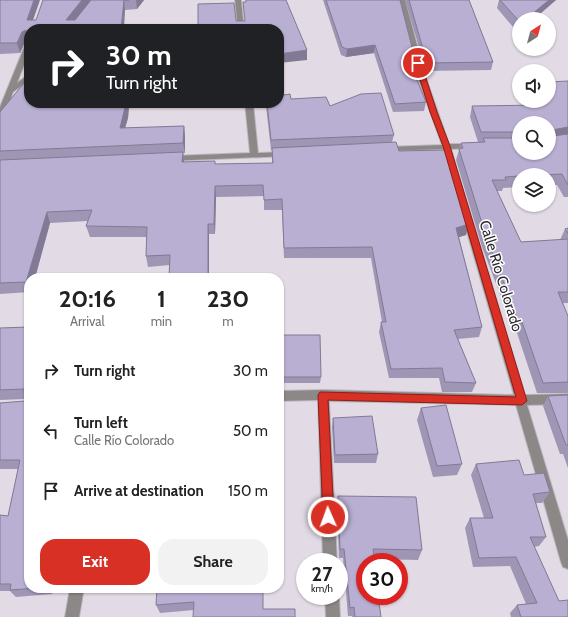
<!DOCTYPE html>
<html lang="en">
<head>
<meta charset="utf-8">
<style>
  :root { --surface:#fff; --page:#f2f2f2; --text:#222; --muted:#767676; --accent:#d93025 }
  body { margin:0; font-family:Cabin,sans-serif; background:var(--page); color:var(--text); height:100vh; display:flex; flex-direction:column; font-size:15px; white-space:nowrap }
  * { box-sizing:border-box; margin:0 }
  p { font-size:13px; color:var(--muted) }
  .icon { flex:none; width:22px; height:22px; fill:none; stroke:currentColor; stroke-width:2; stroke-linecap:round; stroke-linejoin:round }
  .map { position:relative; flex:1; overflow:hidden }
  .details { position:absolute; left:24px; top:273px; width:260px; height:320px; display:flex; flex-direction:column; background:var(--surface); border-radius:16px; box-shadow:0 1px 3px #0004 }
  .details>* { flex:none }
  .top-card { position:absolute; left:24px; top:24px; width:260px; height:84px; border-radius:16px; box-shadow:0 1px 3px #0004; background:#202124; color:#fff; overflow:hidden }
  .needle { width:26px; rotate:36deg }
  .controls { position:absolute; left:512px; top:12px; display:grid; gap:8px }
  .controls a { display:grid; place-items:center; width:44px; height:44px; border-radius:50%; background:var(--surface); box-shadow:0 1px 3px #0004; font-size:20px }
  .speed { position:absolute; left:296px; top:553px; display:flex; gap:8px; font-size:20px; font-weight:700; text-align:center }
  .speed>* { display:grid; place-content:center; width:52px; height:52px; border-radius:50%; background:var(--surface); box-shadow:0 1px 3px #0004; line-height:1 }
  .speed small { font-size:10px; font-weight:400 }
  .speed .limit { border:6px solid #d22; background:#fff; color:#111 }
  .pin { position:absolute; display:grid; place-items:center; width:34px; height:34px; color:#fff; margin:-17px; border:2px solid #fff; border-radius:50%; box-shadow:0 1px 4px #0007 }
  .me { position:absolute; width:44px; margin:-22px; rotate:358deg; stroke-linejoin:round; filter:drop-shadow(0 0 3px #0008) }
  .turn { display:flex; align-items:center; gap:14px; height:84px; padding:0 16px; font-size:18px }
  .turn .icon { width:52px; height:52px; stroke-width:2.5 }
  .turn b { display:block; font-size:28px; line-height:34px }
  .eta { display:flex; justify-content:space-evenly; align-items:center; height:68px; text-align:center }
  .eta b { font-size:24px; font-weight:700; line-height:28px }
  .primary-button { display:flex; gap:8px; margin-top:auto; padding:8px 16px }
  .primary-button a { flex:1; height:46px; border-radius:16px; background:var(--accent); color:#fff; font-size:16px; font-weight:700; line-height:46px; text-align:center }
  .primary-button a+a { background:var(--page); color:var(--text) }
  ul { padding:0; list-style:none }
  li { display:flex; align-items:center; gap:12px; height:60px; padding:0 16px }
  li div { flex:1 }
  li b { display:block; font-size:15px }
  li em { font-style:normal }
  .map>svg:first-child { display:block }
</style>
</head>
<body>
<div class="map">
<svg width="568" height="617" viewBox="0 0 568 617">
  <rect width="100%" height="100%" fill="#e2dbe5"/>
  <g fill="none" stroke-linecap="round" stroke-linejoin="round">
    <g stroke="#beb8c0" stroke-width="2">
      <g id="minor">
        <polygon points="235,0 241,0 244,29 238,29"/>
        <polygon points="399,0 405,0 425,75 449,144 473,144 477,146 473,148 451,149 525,395 568,394 568,404 527,405 568,540 568,569 563,567 561,562 516,405 329,401 337,562 323,562 318,400 279,401 279,391 323,390 514,395 443,149 385,151 381,149 385,147 442,145 417,75"/>
        <polygon points="29,41 29,52 17,83 29,74 29,80 13,92 4,117 0,119 0,107 26,43"/>
        <polygon points="245,103 253,103 258,153 285,152 289,154 288,156 168,161 167,159 171,156 250,153"/>
        <polygon points="70,588 84,588 79,617 65,617"/>
        <polygon points="325,596 339,596 340,617 326,617"/>
      </g>
    </g>
    <use href="#minor" fill="#8d8888" fill-rule="evenodd"/>
  </g>
  <g fill="#9f96b5" fill-rule="evenodd">
    <polygon points="0,0 33,20 36,20 43,0 144,0 137,9 125,10 29,29 29,48 27,41 25,42 20,53 0,54"/>
    <polygon points="323,0 400,0 416,63 415,71 413,71 426,102 424,111 393,112 374,53 346,57 341,55"/>
    <polygon points="405,0 469,0 493,62 491,70 426,71"/>
    <polygon points="499,0 556,0 534,19 519,19 519,32 518,33 497,8"/>
    <path d="M568 81V197H564L557 185H549V175H519V187L503 188 502 191H497L521 242 560 240 565 229 568 228V303H563L568 316V393H537L517 333H515L482 247 456 160 461 143 478 142 470 117 472 106 535 105 533 101H549ZM519 123 549 153H519Z"/>
    <polygon points="284,95 291,99 330,106 394,135 392,142 466,235 459,237 482,327 479,337 458,339 476,383 472,392 442,392 439,378 389,378 379,332 381,322 382,322 371,258 284,258 282,210 264,210 264,196 216,197 215,234 209,234 209,278 169,278 170,265 148,267 146,256 147,237 90,237 86,226 88,221 50,223 35,278 29,278 29,292 0,294 0,112 29,103 129,103 129,106 128,118 125,128 184,126 185,137 185,153 183,153 184,162 215,164 272,163 272,150 271,150 266,106 260,107 259,103 279,103"/>
    <polygon points="29,327 29,588 53,588 52,594 16,597 10,591 0,591 0,515 8,516 18,469 0,469 0,403 25,401 25,399 0,400 0,328"/>
    <polygon points="279,335 321,377 320,383 279,383"/>
    <polygon points="568,395 568,468 563,454 560,454 543,406 548,396"/>
    <polygon points="421,408 462,464 457,475 433,477 417,420"/>
    <polygon points="333,418 378,454 376,463 334,463 332,427"/>
    <polygon points="476,464 524,475 550,492 542,503 536,503 546,537 539,546 534,547 559,601 568,617 511,617 510,613 517,605 526,604 510,566 473,567 465,528 470,518 484,518 471,475"/>
    <polygon points="338,496 422,550 418,560 374,559 381,617 352,617 352,616 348,616 343,558 339,558 337,506"/>
    <polygon points="263,593 194,610 160,613 156,605"/>
  </g>
  <g fill="#827a94">
    <polygon points="34,0 40,0 30,29 27,20"/>
    <polygon points="82,0 92,0 70,29 66,20"/>
    <polygon points="124,0 125,10 124,29 121,29"/>
    <polygon points="136,0 144,0 137,9"/>
    <polygon points="549,0 556,0 534,19 526,19"/>
    <polygon points="26,30 29,40 25,42 20,53 17,43 22,32"/>
    <polygon points="375,45 374,53 346,57 347,49"/>
    <polygon points="307,50 307,60 279,63 279,54"/>
    <polygon points="126,103 129,103 129,106 128,118 122,139 120,128"/>
    <polygon points="184,126 185,137 185,153 183,143"/>
    <polygon points="568,127 568,137 549,141 552,130"/>
    <polygon points="183,152 184,162 182,162"/>
    <polygon points="215,186 216,197 215,234 214,224"/>
    <polygon points="47,212 50,223 35,278 29,278 29,288 26,282"/>
    <polygon points="208,224 209,234 209,278 208,278"/>
    <polygon points="469,224 466,235 453,239 456,228"/>
    <polygon points="47,588 53,588 52,594"/>
  </g>
  <g fill="#b9afd3" stroke="#827a94">
    <polygon points="0,0 34,0 27,20 36,20 43,0 82,0 66,20 75,20 91,0 129,0 124,0 121,29 29,29 29,43 27,43 26,30 22,32 17,43 0,43"/>
    <polygon points="246,0 286,0 307,50 279,54 279,29 198,29 198,4 234,3 236,21 245,21 243,2 246,2"/>
    <polygon points="326,0 400,0 416,63 410,63 426,102 395,104 375,45 347,49 342,47"/>
    <polygon points="409,0 469,0 493,62 427,63"/>
    <polygon points="500,0 549,0 526,19 519,19 519,21"/>
    <polygon points="29,77 29,103 126,103 120,128 184,126 183,143 0,151 0,112"/>
    <polygon points="279,80 284,95 290,94 291,99 326,97 330,106 361,94 381,93 394,135 271,140 267,103 279,103"/>
    <polygon points="568,81 568,127 552,130 553,136 568,134 568,185 562,174 541,175 519,175 519,176 505,177 506,180 492,180 521,242 568,239 568,292 558,292 568,316 568,382 543,383 522,322 519,323 486,236 459,149 463,148 461,143 485,142 483,138 519,138 519,153 549,153 549,123 519,123 519,132 481,132 472,106 544,105 542,101 549,101 549,82"/>
    <polygon points="396,142 399,151 447,150 469,224 456,228 482,327 454,330 476,383 445,382 442,368 391,369 381,322 386,322 372,247 284,248 282,199 264,200 263,185 215,186 214,224 208,224 208,278 169,278 170,255 146,256 147,227 86,226 92,210 47,212 26,282 0,283 0,160 183,152 182,162 215,161 215,164 273,163 272,148"/>
    <polygon points="568,228 568,234 565,229"/>
    <polygon points="29,327 29,588 37,588 10,590 11,584 0,584 0,515 8,516 20,460 0,460 0,403 25,401 24,389 0,390 0,328"/>
    <polygon points="279,335 320,335 321,377 279,377"/>
    <polygon points="568,395 568,445 566,445 548,396"/>
    <polygon points="446,405 462,464 437,466 421,408"/>
    <polygon points="372,416 378,454 335,455 333,418"/>
    <polygon points="519,460 524,475 544,473 550,492 533,494 546,537 530,537 559,601 568,600 568,617 521,617 517,605 537,603 516,557 479,558 470,518 493,518 476,464"/>
    <polygon points="338,496 416,497 422,550 373,549 375,562 365,562 365,596 378,596 381,617 355,617 354,607 350,608 344,549 340,549"/>
    <polygon points="157,588 263,588 263,609 295,609 295,617 193,617 194,602 156,605"/>
  </g>
  <polygon fill="#d93025" stroke="#8d1f18" points="418,61 421,63 437,112 450,146 527,401 522,405 328,400 334,517 332,521 328,522 324,521 323,517 318,395 320,392 516,397 443,146 430,112 415,63"/>
  <g text-anchor="middle" dominant-baseline="central" stroke-width="3" stroke-linejoin="round" paint-order="stroke">
    <g font-size="15" fill="#2d2a2e" stroke="#fff">
      <text transform="translate(501 276) rotate(73)">Calle Río Colorado</text>
    </g>
  </g>
</svg>
<div class="controls">
<a><svg class="needle" viewBox="-14 -14 28 28"><path d="M0-13l5 13h-10z" fill="#e53935"/><path d="M0 13l5-13h-10z" fill="#767676"/></svg></a>
<a><svg class="icon" aria-label="sound" viewBox="0 0 24 24"><path d="M4 9h4l5-4v14l-5-4H4zM17 9q2 3 0 6"/></svg></a>
<a><svg class="icon" aria-label="search" viewBox="0 0 24 24"><circle cx="10" cy="10" r="6"/><path d="M15 15l6 6"/></svg></a>
<a><svg class="icon" aria-label="layers" viewBox="0 0 24 24"><path d="M12 4l9 5-9 5-9-5zM3 14l9 5 9-5"/></svg></a>
</div>
<div class="speed"><div>27<small>km/h</small></div><div class="limit">30</div></div>
<div class="pin" style="left:418px;top:63px;background:#d93025"><svg class="icon" aria-label="arrive" viewBox="0 0 24 24"><path d="M6 21V4h12l-3 4 3 4H6"/></svg></div>
<svg class="me" style="left:328px;top:517px" viewBox="-20 -20 40 40"><circle r="17" fill="#d93025" stroke="#fff" stroke-width="3"/><path d="M0-11L8 9 0 5-8 9z" fill="#fff"/></svg>
<div class="top-card">
<div class="turn"><svg class="icon" aria-label="right" viewBox="0 0 24 24"><path d="M7 20v-9h11M14 6l5 5-5 5"/></svg><div><b>30 m</b>Turn right</div></div>
</div>
<section class="details">
<div class="eta">
<div><b>20:16</b><p>Arrival</p></div>
<div><b>1</b><p>min</p></div>
<div><b>230</b><p>m</p></div>
</div>
<ul>
<li><svg class="icon" aria-label="right" viewBox="0 0 24 24"><path d="M7 20v-9h11M14 6l5 5-5 5"/></svg><div><b>Turn right</b></div><em>30 m</em></li>
<li><svg class="icon" aria-label="left" viewBox="0 0 24 24"><path d="M17 20v-9H6M10 6l-5 5 5 5"/></svg><div><b>Turn left</b><p>Calle Río Colorado</p></div><em>50 m</em></li>
<li><svg class="icon" aria-label="arrive" viewBox="0 0 24 24"><path d="M6 21V4h12l-3 4 3 4H6"/></svg><div><b>Arrive at destination</b></div><em>150 m</em></li>
</ul>
<div class="primary-button"><a>Exit</a><a>Share</a></div>
</section>
</div>
</body>
</html>
